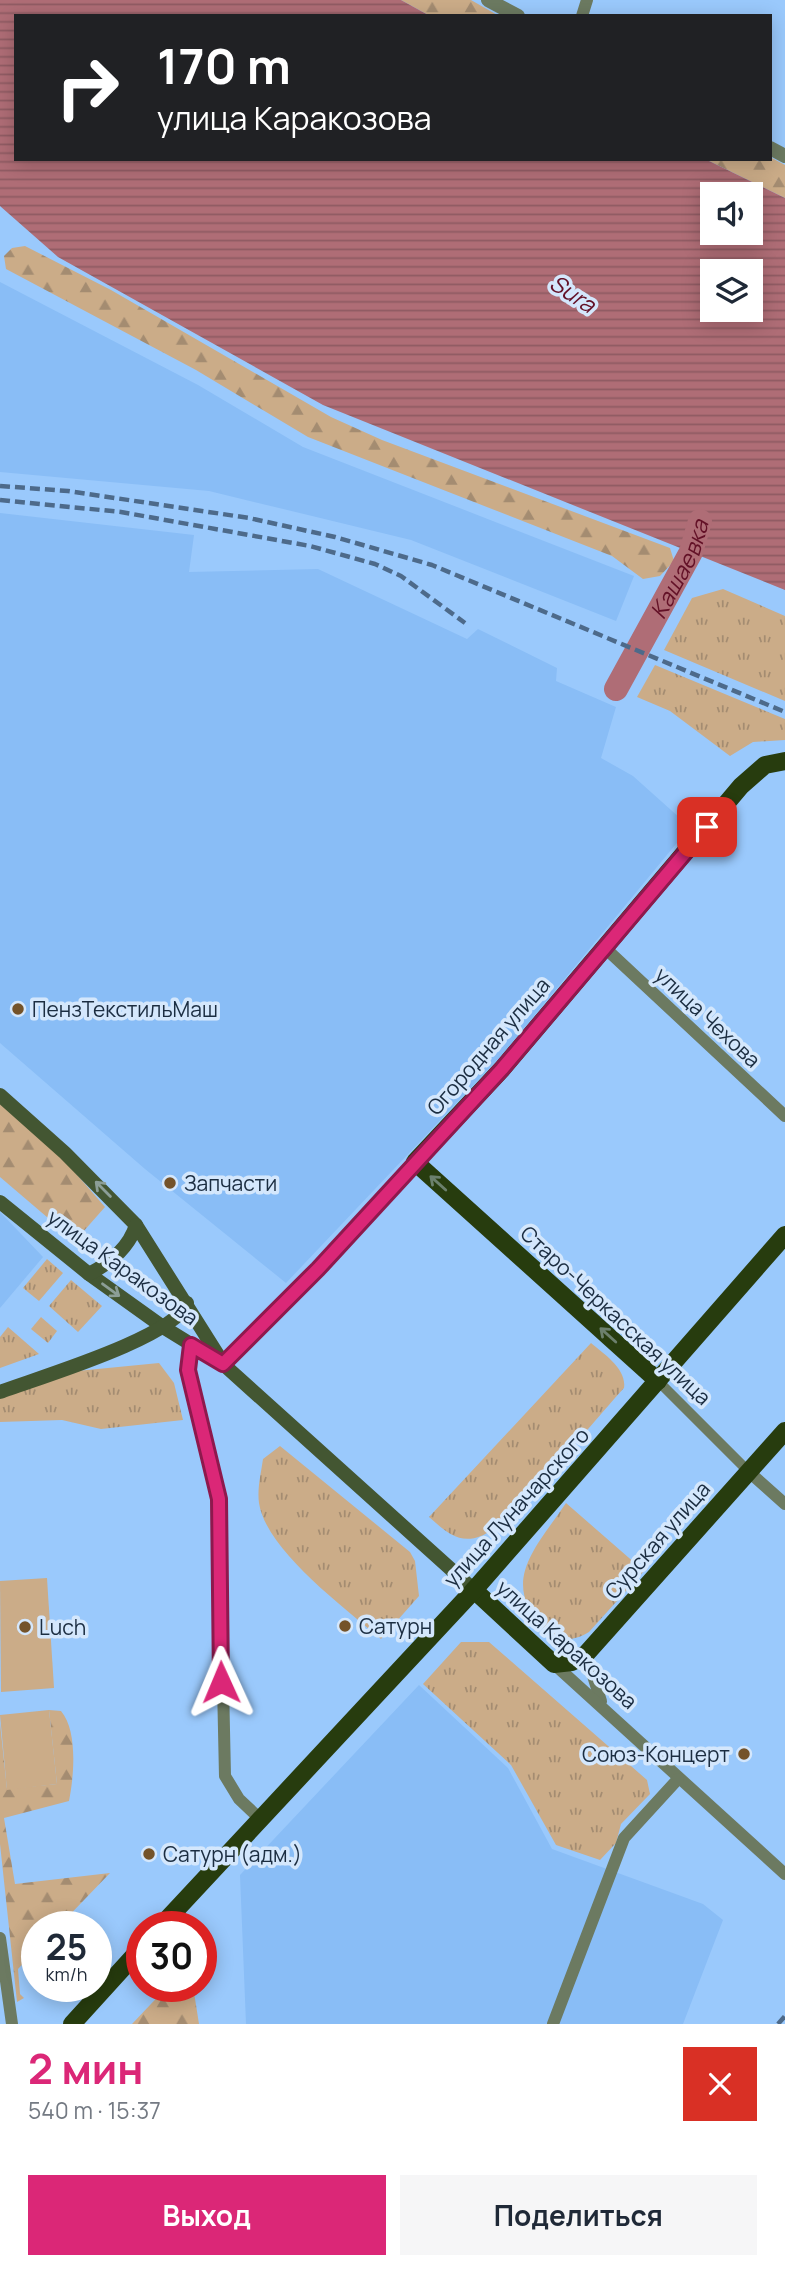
<!DOCTYPE html>
<html lang="ru">
<head>
<meta charset="utf-8">
<style>
  :root { --surface:#fff; --page:#f6f6f7; --text:#1f2937; --muted:#747a83; --accent:#db2777 }
  body { margin:0; font-family:Manrope,sans-serif; background:var(--page); color:var(--text); height:100vh; display:flex; flex-direction:column; font-size:26px; white-space:nowrap }
  * { box-sizing:border-box; margin:0 }
  p { font-size:23px; color:var(--muted) }
  .icon { flex:none; width:38px; height:38px; fill:none; stroke:currentColor; stroke-width:2; stroke-linecap:round; stroke-linejoin:round }
  .map { position:relative; height:2024px; overflow:hidden }
  .drawer { display:flex; flex-direction:column; background:var(--surface); flex:1 }
  .drawer>* { flex:none }
  .guide { position:absolute; left:14px; top:14px; width:758px; height:147px; border-radius:0px; box-shadow:0 4px 18px #0003; background:#202124; color:#fff; overflow:hidden }
  .buttons { position:absolute; left:700px; top:182px; display:grid; gap:14px }
  .buttons a { display:grid; place-items:center; width:63px; height:63px; border-radius:0px; background:var(--surface); box-shadow:0 4px 18px #0003; font-size:35px }
  .speed { position:absolute; left:21px; top:1911px; display:flex; gap:14px; font-size:35px; font-weight:700; text-align:center }
  .speed>* { display:grid; place-content:center; width:91px; height:91px; border-radius:50%; background:var(--surface); box-shadow:0 4px 18px #0003; line-height:1 }
  .speed small { font-size:18px; font-weight:400 }
  .speed .limit { border:10px solid #d22; background:#fff; color:#111 }
  .pin { position:absolute; display:grid; place-items:center; width:60px; height:60px; color:#fff; margin:-30px; border-radius:14px; box-shadow:0 4px 10px #0006 }
  .me { position:absolute; width:77px; margin:-38px; rotate:359deg; stroke-linejoin:round; filter:drop-shadow(0 0 5px #0008) }
  .turn { display:flex; align-items:center; gap:24px; height:147px; padding:0 28px; font-size:32px }
  .turn .icon { width:91px; height:91px; stroke-width:2.5 }
  .turn b { display:block; font-size:49px; line-height:60px }
  .round { display:grid; place-items:center; flex:none; width:74px; height:74px; border-radius:0px; background:var(--page) }
  .head { display:flex; align-items:center; justify-content:space-between; height:119px; padding:0 28px }
  h1 { font-size:42px; font-weight:700; line-height:52px; color:var(--accent) }
  .button { display:flex; gap:14px; margin-top:auto; padding:14px 28px }
  .button a { flex:1; height:80px; border-radius:0px; background:var(--accent); color:#fff; font-size:28px; font-weight:700; line-height:80px; text-align:center }
  .button a+a { background:var(--page); color:var(--text) }
  .map>svg:first-child { display:block }
</style>
</head>
<body>
<div class="map">
<svg width="785" height="2024" viewBox="0 0 785 2024">
  <defs>
    <pattern id="grass-tufts" width="24" height="20" patternUnits="userSpaceOnUse" patternTransform="scale(1.75)"><rect width="24" height="20" fill="#cbac88"/><path d="M3 7l-1-3M5 7V3M7 7l1-3M15 17l-1-3M17 17v-4M19 17l1-3" fill="none" stroke="#a48c71"/></pattern>
    <pattern id="forest-firs" width="22" height="20" patternUnits="userSpaceOnUse" patternTransform="scale(1.75)"><rect width="22" height="20" fill="#cbac88"/><path d="M5 1l3.5 6h-7zM16 11l3.5 6h-7z" fill="#a48c71"/></pattern>
    <pattern id="water-rules" width="6" height="5" patternUnits="userSpaceOnUse" patternTransform="scale(1.75)"><rect width="6" height="5" fill="#af6d76"/><path d="M0 2.5h6" fill="none" stroke="#8e5a62"/></pattern>
  </defs>
  <rect width="100%" height="100%" fill="#9ac9fc"/>
  <g fill="#89bdf6">
    <polygon points="0,282 198,385 303,447 634,576 616,621 411,540 209,491 0,472"/>
    <polygon points="0,513 194,535 189,572 318,569 467,639 478,629 557,668 556,681 616,707 601,758 633,776 690,827 501,1056 286,1283 145,1169 0,1043"/>
    <polygon points="0,1212 43,1257 0,1308"/>
    <polygon points="419,1685 508,1768 552,1849 703,1904 723,1920 683,2024 246,2024 240,1875"/>
  </g>
  <g fill="url(#grass-tufts)">
    <polygon points="723,589 785,616 785,701 664,650 692,598"/>
    <polygon points="655,665 785,719 785,740 753,742 730,756 670,711 637,697"/>
    <polygon points="47,1259 63,1273 39,1301 23,1288"/>
    <polygon points="71,1280 102,1306 78,1332 49,1306"/>
    <polygon points="41,1317 57,1331 48,1343 31,1329"/>
    <polygon points="8,1327 39,1354 0,1368 0,1337"/>
    <path d="M591 1343C604 1354 627 1369 624 1388 597 1417 511 1524 481 1536 459 1545 445 1531 429 1517Z"/>
    <polygon points="159,1363 174,1383 183,1420 101,1429 62,1420 0,1422 0,1398 77,1371"/>
    <path d="M280 1446 410 1552 415 1561 419 1596 381 1639C345 1608 266 1550 259 1503 257 1489 261 1473 263 1459Z"/>
    <path d="M566 1503 644 1571 589 1632C576 1640 560 1643 548 1632 497 1584 535 1549 566 1503Z"/>
    <polygon points="461,1642 489,1642 647,1780 650,1794 621,1824 616,1843 600,1860 556,1845 511,1765 423,1684"/>
  </g>
  <g fill="url(#forest-firs)">
    <polygon points="401,0 471,0 499,16 430,16"/>
    <polygon points="770,157 785,165 785,198 705,159"/>
    <polygon points="25,246 111,290 331,417 382,440 670,548 674,561 660,576 643,579 612,556 308,437 196,370 6,269 4,256 12,248"/>
    <polygon points="0,1101 59,1154 105,1207 75,1241 0,1177"/>
    <path d="M49 1710 61 1711C78 1731 74 1776 69 1801L4 1818 15 1884 110 1873 58 1927H37V1949L18 1969 20 1994 24 1998 17 2002 0 1844V1723L7 1789 57 1784Z"/>
    <polygon points="168,1986 193,1986 199,2024 132,2024"/>
  </g>
  <g fill="#cbac88">
    <polygon points="47,1578 54,1688 1,1692 0,1581"/>
    <polygon points="49,1710 57,1784 7,1790 0,1715"/>
  </g>
  <path fill="url(#water-rules)" fill-rule="evenodd" d="M0 0H401L430 16H16V159H705L785 198V590L323 405 58 257 0 206ZM712 194H751V233H712ZM712 271H751V310H712Z"/>
  <g fill="none" stroke-linecap="round" stroke-linejoin="round">
    <path stroke="#af6d76" stroke-width="24" id="s1" d="M616 689 691 552 700 521"/>
    <polyline stroke="#6c7a61" stroke-width="10" points="658,1381 748,1471"/>
    <g stroke="#6c7a61" stroke-width="12">
      <polyline points="582,16 587,0"/>
      <polyline points="604,947 785,1116"/>
      <polyline points="191,1345 188,1370 219,1499 225,1776 239,1799 259,1818"/>
      <polyline points="748,1471 785,1504"/>
      <polyline points="586,1654 601,1701"/>
      <polyline points="554,1664 785,1874"/>
      <polyline points="0,1938 12,2024"/>
      <polyline points="553,2024 624,1838 678,1779"/>
    </g>
    <g stroke="#6c7a61" stroke-width="14">
      <polyline points="488,0 518,16"/>
      <polyline points="770,148 785,156"/>
    </g>
    <g stroke="#435632" stroke-width="14">
      <polyline points="0,1095 65,1153 136,1225 223,1363"/>
      <polyline points="0,1202 89,1274 163,1327 223,1364 474,1590"/>
      <path d="M89 1274C110 1263 129 1248 136 1225"/>
      <polyline points="223,1364 319,1269 415,1162"/>
      <path d="M0 1392C37 1378 176 1337 187 1303"/>
    </g>
    <g stroke="#273c0e" stroke-width="18">
      <polyline points="658,1381 415,1162 502,1069 741,786 765,765 785,761"/>
      <polyline points="474,1590 554,1664 572,1662 586,1654 785,1431"/>
      <polyline points="160,1927 474,1590 785,1235"/>
      <polyline points="72,2024 142,1947"/>
    </g>
    <g stroke="#4d6a8a" stroke-width="4.5" stroke-dasharray="10 5" stroke-linecap="butt">
      <polyline points="0,486 68,491 249,518 335,537 432,565 785,712"/>
      <polyline points="0,500 121,512 310,546 375,564 401,576 465,623"/>
      <polyline points="778,2024 785,2016"/>
    </g>
  </g>
  <defs><path id="oneway-shaft" d="M-6 0H5M1.5-3L5.5 0L1.5 3" fill="none" stroke-width="1.6" stroke-linecap="round" stroke-linejoin="round" transform="scale(1.75)"/></defs>
  <g stroke="#6c806d">
    <use href="#oneway-shaft" transform="translate(438 1183) rotate(-138)"/>
    <use href="#oneway-shaft" transform="translate(608 1335) rotate(-138)"/>
  </g>
  <g stroke="#8c9e97">
    <use href="#oneway-shaft" transform="translate(103 1189) rotate(-135)"/>
    <use href="#oneway-shaft" transform="translate(111 1290) rotate(36)"/>
  </g>
  <g fill="none" stroke-linecap="round" stroke-linejoin="round">
    <g stroke="#8e194d" stroke-width="18">
      <polyline id="route" points="221,1682 219,1499 188,1370 191,1345 223,1364 318,1269 502,1069 707,827"/>
    </g>
    <use href="#route" stroke="#db2777" stroke-width="12"/>
  </g>
  <g fill="#74532a" stroke="#d4e7fc" stroke-width="2.5">
    <circle cx="18" cy="1009" r="7"/>
    <circle cx="170" cy="1183" r="7"/>
    <circle cx="345" cy="1626" r="7"/>
    <circle cx="25" cy="1627" r="7"/>
    <circle cx="744" cy="1754" r="7"/>
    <circle cx="149" cy="1854" r="7"/>
  </g>
  <g text-anchor="middle" dominant-baseline="central" stroke-width="7" stroke-linejoin="round" paint-order="stroke">
    <g font-size="21" fill="#1b2d41" stroke="#d4e7fc" text-anchor="start">
      <text x="32" y="1009">ПензТекстильМаш</text>
      <text x="184" y="1183">Запчасти</text>
      <text x="359" y="1626">Сатурн</text>
      <text x="39" y="1627">Luch</text>
      <text x="730" y="1754" text-anchor="end">Союз-Концерт</text>
      <text x="163" y="1854">Сатурн (адм.)</text>
    </g>
    <g font-size="21" fill="#1b2d41" stroke="#d4e7fc">
      <text transform="translate(708 1017) rotate(43)">улица Чехова</text>
      <text transform="translate(488 1046) rotate(-49)">Огородная улица</text>
      <text transform="translate(123 1267) rotate(36)">улица Каракозова</text>
      <text transform="translate(616 1315) rotate(43)">Старо-Черкасская улица</text>
      <text transform="translate(516 1507) rotate(-48)">улица Луначарского</text>
      <text transform="translate(657 1540) rotate(-49)">Сурская улица</text>
      <text transform="translate(567 1644) rotate(42)">улица Каракозова</text>
    </g>
    <g font-size="23" font-style="italic" fill="#631127" stroke="#d4e7fc">
      <text transform="translate(573 293) rotate(33)">Sura</text>
      <text stroke="none"><textPath href="#s1" startOffset="136">Кашаевка</textPath></text>
    </g>
  </g>
</svg>
<div class="buttons">
<a><svg class="icon" aria-label="sound" viewBox="0 0 24 24"><path d="M4 9h4l5-4v14l-5-4H4zM17 9q2 3 0 6"/></svg></a>
<a><svg class="icon" aria-label="layers" viewBox="0 0 24 24"><path d="M12 4l9 5-9 5-9-5zM3 14l9 5 9-5"/></svg></a>
</div>
<div class="speed"><div>25<small>km/h</small></div><div class="limit">30</div></div>
<div class="pin" style="left:707px;top:827px;background:#d93025"><svg class="icon" aria-label="arrive" viewBox="0 0 24 24"><path d="M6 21V4h12l-3 4 3 4H6"/></svg></div>
<svg class="me" style="left:221px;top:1682px" viewBox="-20 -20 40 40"><path d="M0-17L14 15 0 8-14 15z" fill="#db2777" stroke="#fff" stroke-width="4"/></svg>
<div class="guide">
<div class="turn"><svg class="icon" aria-label="right" viewBox="0 0 24 24"><path d="M7 20v-9h11M14 6l5 5-5 5"/></svg><div><b>170 m</b>улица Каракозова</div></div>
</div>
</div>
<section class="drawer">
<div class="head"><div><h1>2 мин</h1><p>540 m · 15:37</p></div><a class="round" style="background:#d93025;color:#fff"><svg class="icon" aria-label="close" viewBox="0 0 24 24"><path d="M6 6l12 12M18 6L6 18"/></svg></a></div>
<div class="button"><a>Выход</a><a>Поделиться</a></div>
</section>
</body>
</html>
